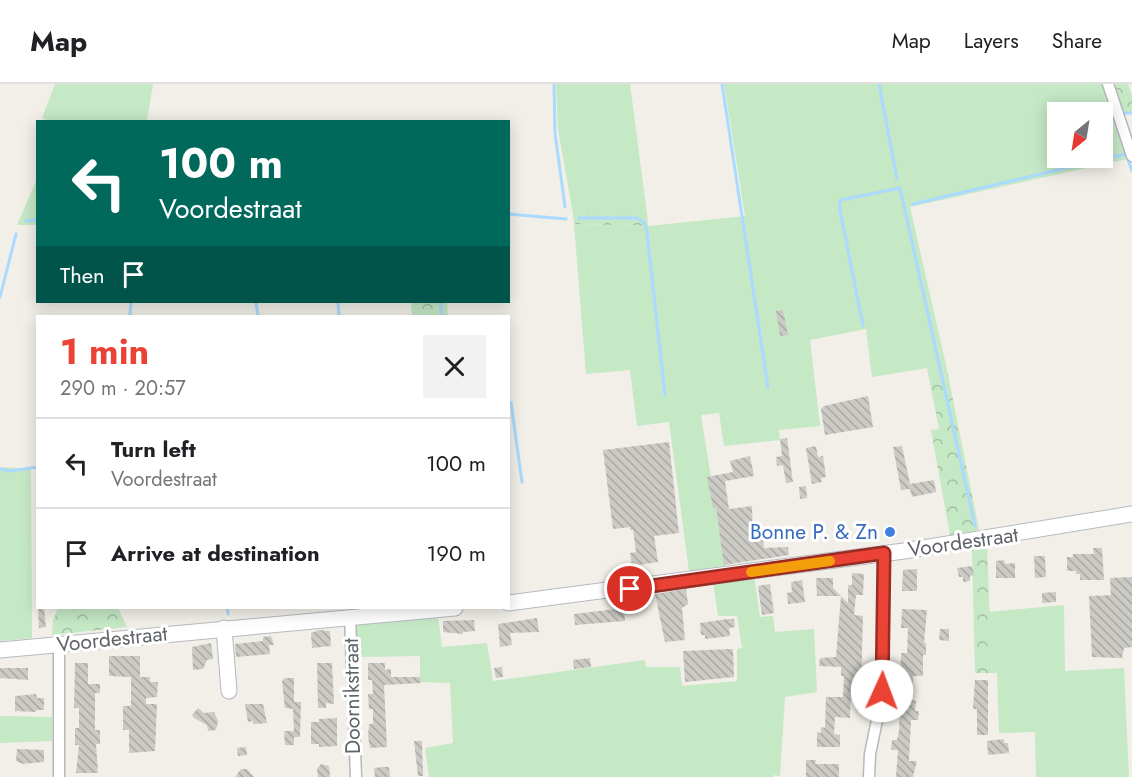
<!DOCTYPE html>
<html lang="en">
<head>
<meta charset="utf-8">
<style>
  :root { --surface:#fff; --page:#f2f2f2; --text:#202124; --muted:#757577; --line:#e0e0e0; --accent:#ea4335 }
  body { margin:0; font-family:Jost,sans-serif; background:var(--page); color:var(--text); height:100vh; display:flex; flex-direction:column; font-size:22px; white-space:nowrap }
  * { box-sizing:border-box; margin:0 }
  p { font-size:20px; color:var(--muted) }
  .icon { flex:none; width:33px; height:33px; fill:none; stroke:currentColor; stroke-width:2; stroke-linecap:round; stroke-linejoin:round }
  .map { position:relative; flex:1; overflow:hidden }
  .details { position:absolute; left:36px; top:231px; width:474px; height:294px; display:flex; flex-direction:column; background:var(--surface); border-radius:0px; box-shadow:0 3px 15px #0003 }
  .details>* { flex:none }
  .hud { position:absolute; left:36px; top:36px; width:474px; height:183px; border-radius:0px; box-shadow:0 3px 15px #0003; background:#00695c; color:#fff; overflow:hidden }
  .needle { width:39px; rotate:210deg }
  .fabs { position:absolute; left:1047px; top:18px; display:grid; gap:12px }
  .fabs a { display:grid; place-items:center; width:66px; height:66px; border-radius:0px; background:var(--surface); box-shadow:0 3px 15px #0003; font-size:30px }
  .pin { position:absolute; display:grid; place-items:center; width:51px; height:51px; color:#fff; margin:-26px; border:3px solid #fff; border-radius:50%; box-shadow:0 2px 6px #0007 }
  .me { position:absolute; width:66px; margin:-33px; rotate:2deg; stroke-linejoin:round; filter:drop-shadow(0 0 4px #0008) }
  .turn { display:flex; align-items:center; gap:21px; height:126px; padding:0 24px; font-size:27px }
  .turn .icon { width:78px; height:78px; stroke-width:2.5 }
  .turn b { display:block; font-size:42px; line-height:51px }
  .then { display:flex; align-items:center; height:57px; padding:0 24px; background:#0003; gap:12px; font-size:22px }
  .round { display:grid; place-items:center; flex:none; width:63px; height:63px; border-radius:0px; background:var(--page) }
  .head { display:flex; align-items:center; justify-content:space-between; height:102px; padding:0 24px }
  h1 { font-size:36px; font-weight:700; line-height:45px; color:var(--accent) }
  ul { padding:0; list-style:none }
  li { display:flex; align-items:center; gap:18px; height:90px; padding:0 24px; border-top:2px solid var(--line) }
  li div { flex:1 }
  li b { display:block; font-size:22px }
  li em { font-style:normal }
  header { display:flex; align-items:center; gap:36px; box-sizing:border-box; height:84px; padding:0 30px; background:var(--surface); border-bottom:2px solid var(--line) }
  header strong { font-size:28px }
  nav { display:flex; gap:33px; margin-inline-start:auto; font-size:21px }
  .map>svg:first-child { display:block }
</style>
</head>
<body>
<header>
<strong>Map</strong>
<nav><a>Map</a><a>Layers</a><a>Share</a></nav>
</header>
<div class="map">
<svg width="1132" height="693" viewBox="0 0 1132 693">
  <defs>
    <pattern id="forest-crowns" width="20" height="18" patternUnits="userSpaceOnUse" patternTransform="scale(1.5)"><rect width="20" height="18" fill="#c5e8c5"/><path d="M2 6a3 3 0 1 1 6 0M12 15a3 3 0 1 1 6 0" fill="none" stroke="#a3c0a4"/></pattern>
    <pattern id="building-back-hatch" width="6" height="6" patternUnits="userSpaceOnUse" patternTransform="scale(1.5)"><rect width="6" height="6" fill="#cccac5"/><path d="M-1 5l2 2M0 0l6 6M5-1l2 2" fill="none" stroke="#a9a8a4"/></pattern>
  </defs>
  <rect width="100%" height="100%" fill="#f1efe8"/>
  <g fill="#c5e8c5" fill-rule="evenodd">
    <polygon points="55,0 153,0 147,37 51,38 42,34"/>
    <polygon points="556,0 630,0 647,130 573,130 558,45"/>
    <path d="M724 0H1102L1127 75 910 123 946 281 872 293 866 245 810 256 820 342 779 346 780 356 724 362 719 329 701 331 725 482 689 487 669 338 637 342 630 286 586 290 574 140 649 142 745 132ZM1058 28H1102V74H1058Z"/>
    <polygon points="37,95 37,141 17,141"/>
    <polygon points="0,383 31,385 32,554 0,557"/>
    <polygon points="754,492 760,533 773,532 775,548 814,545 817,608 785,613 780,692 774,691 774,693 429,693 425,664 453,659 450,599 420,598 420,572 358,573 356,544 358,539 438,532 442,563 487,559 493,597 645,576 646,583 680,583 682,602 737,597 737,565 742,564 737,532 718,532 713,498"/>
    <polygon points="1064,521 1065,587 1124,584 1129,693 1036,693 1035,648 999,649 997,589 992,589 989,528"/>
    <polygon points="0,632 52,633 52,657 0,659"/>
  </g>
  <g fill="url(#forest-crowns)">
    <polygon points="1112,0 1128,0 1132,11 1132,30 1124,30"/>
    <polygon points="573,130 647,130 648,142 574,140"/>
    <polygon points="411,218 447,218 448,232 412,232"/>
    <polygon points="946,281 979,446 950,451 931,346 939,345 927,284"/>
    <polygon points="987,461 992,589 975,589 972,464"/>
    <polygon points="58,524 118,524 127,543 52,551 53,536"/>
  </g>
  <g fill="none" stroke-linecap="round" stroke-linejoin="round">
    <g stroke="#aadaff" stroke-width="3">
      <polyline points="554,0 555,49 565,123"/>
      <polyline points="722,0 768,304"/>
      <polyline points="879,0 897,95"/>
      <polyline points="1122,29 1132,29"/>
      <polyline points="1127,72 1132,87"/>
      <polyline points="913,120 1126,70"/>
      <polyline points="508,130 566,135"/>
      <polyline points="579,134 636,134 644,138 647,148 665,311"/>
      <polyline points="26,137 38,135"/>
      <polyline points="0,213 16,150"/>
      <polyline points="256,218 258,232"/>
      <polyline points="338,218 339,232"/>
      <polyline points="440,218 442,232"/>
      <polyline points="130,232 131,218"/>
      <polyline points="863,242 839,121 841,116 900,104 975,442"/>
      <polyline points="508,318 511,319 522,398"/>
      <polyline points="0,385 10,387 38,383"/>
      <polyline points="227,524 228,530"/>
    </g>
  </g>
  <g fill="url(#building-back-hatch)">
    <polygon points="783,226 788,251 780,252 776,227"/>
    <polygon points="868,312 873,343 825,351 821,325 824,322"/>
    <polygon points="787,354 793,398 786,399 783,381 777,382 776,373 782,372 780,355"/>
    <polygon points="669,358 679,449 654,452 658,478 632,482 630,469 636,468 633,446 630,446 630,443 613,445 603,366"/>
    <polygon points="816,362 818,373 823,372 826,393 821,394 822,398 812,400 806,364"/>
    <polygon points="902,362 910,400 934,396 936,408 912,413 910,405 901,406 893,363"/>
    <polygon points="750,372 754,392 725,397 729,425 752,422 753,455 763,454 764,464 788,463 789,471 724,481 716,424 713,424 707,393 733,388 730,377"/>
    <polygon points="806,402 807,414 800,415 799,403"/>
    <polygon points="1093,464 1102,464 1104,496 1080,496 1080,490 1076,490 1076,487 1067,487 1067,473 1073,473 1073,470 1094,470"/>
    <polygon points="1034,472 1045,472 1046,493 1035,494"/>
    <polygon points="1004,476 1005,480 1015,479 1015,494 996,494 996,477"/>
    <polygon points="972,482 974,491 970,492 970,497 963,498 963,493 959,493 957,484"/>
    <polygon points="917,485 917,507 902,507 903,486"/>
    <polygon points="852,489 864,490 863,511 856,511 854,531 863,532 861,603 851,603 850,634 835,633 834,650 840,651 840,663 817,663 817,648 821,649 821,643 825,644 826,613 843,613 844,592 841,592 841,583 819,582 820,574 836,573 841,512 848,519 848,501 852,501"/>
    <polygon points="1132,493 1132,563 1124,564 1122,574 1092,573 1089,512 1111,511 1110,494"/>
    <polygon points="816,494 833,494 833,504 841,512 817,512"/>
    <polygon points="802,496 805,518 788,520 787,509 792,508 791,498"/>
    <polygon points="770,500 774,529 762,531 758,502"/>
    <polygon points="686,505 688,520 682,524 685,556 665,558 655,510"/>
    <polygon points="1056,508 1056,518 1042,519 1042,509"/>
    <polygon points="38,524 44,524 46,543 39,544"/>
    <polygon points="624,524 625,537 575,541 574,530"/>
    <polygon points="902,525 927,526 924,559 926,559 926,571 923,571 923,592 913,592 912,616 916,617 915,627 919,627 918,636 911,636 909,677 917,677 913,693 896,693 898,666 891,666 892,656 897,656 899,647 900,615 903,605 900,605 901,569 907,569 908,544 901,544"/>
    <polygon points="537,534 539,548 510,549 512,561 500,563 498,540"/>
    <polygon points="728,535 734,535 735,543 729,544 730,552 705,555 705,551 701,551 700,539"/>
    <polygon points="474,536 475,547 463,548 463,550 443,548 443,537"/>
    <polygon points="940,545 949,545 949,557 939,556"/>
    <polygon points="319,546 330,547 331,562 312,564 311,549"/>
    <polygon points="271,552 274,561 269,561 270,570 236,573 235,560 263,557 263,553"/>
    <polygon points="211,559 213,575 207,576 203,585 193,586 192,563"/>
    <polygon points="733,565 734,593 685,598 683,567"/>
    <polygon points="109,572 140,572 140,593 150,593 150,598 158,598 157,613 146,614 146,620 157,620 155,667 129,669 129,646 123,646 123,622 131,622 131,593 109,592"/>
    <polygon points="590,574 591,583 574,585 573,576"/>
    <polygon points="75,579 88,579 88,600 100,600 100,609 95,609 95,646 100,646 100,660 96,660 98,689 76,689 79,661 75,661 75,644 79,644 79,624 74,624"/>
    <polygon points="317,579 332,579 334,620 326,619 326,624 318,624"/>
    <polygon points="368,579 385,579 385,586 391,585 391,593 420,593 421,599 384,601 387,663 370,664 368,652 369,640 373,640 373,625 369,625 368,610 373,610 372,596 368,596"/>
    <polygon points="502,583 503,593 496,594 494,584"/>
    <polygon points="0,584 28,584 28,596 0,594"/>
    <polygon points="285,594 294,594 294,618 301,618 300,653 294,653 294,661 285,661 284,647 294,647 293,625 285,624 282,597"/>
    <polygon points="975,596 988,596 988,651 977,651 977,625 973,625"/>
    <polygon points="36,610 37,614 44,614 44,626 36,626 36,628 15,627 15,612"/>
    <polygon points="245,620 263,620 267,639 253,640 253,637 248,638"/>
    <polygon points="198,624 204,629 214,628 218,637 216,646 208,647 207,641 194,634 192,631"/>
    <polygon points="337,634 337,662 319,663 319,660 311,660 311,638 319,638 319,635"/>
    <polygon points="1004,655 1004,659 1008,659 1009,669 988,671 987,657"/>
    <polygon points="414,657 422,657 423,692 418,692"/>
    <polygon points="246,663 247,671 238,672 237,664"/>
    <polygon points="17,665 44,666 44,678 23,680 16,677"/>
    <polygon points="806,676 816,676 815,680 839,680 839,693 806,693"/>
    <polygon points="321,680 329,682 330,693 318,693 317,685"/>
    <polygon points="383,683 389,683 390,693 375,693 374,684"/>
    <polygon points="241,685 247,685 254,693 235,693"/>
  </g>
  <g fill="none" stroke-linecap="round" stroke-linejoin="round">
    <g stroke="#b5b8bc" stroke-width="13">
      <g id="street">
        <polyline points="1108,0 1132,72"/>
        <polyline points="350,532 356,693"/>
        <polyline points="59,560 59,693"/>
        <polyline points="869,693 870,670 883,607 884,469"/>
      </g>
    </g>
    <g stroke="#b6babf" stroke-width="17">
      <g id="secondary">
        <polyline points="508,519 904,467 1132,430"/>
        <polyline points="224,544 229,607"/>
        <polyline points="0,566 455,524"/>
      </g>
    </g>
    <use href="#street" stroke="#fff" stroke-width="10"/>
    <use href="#secondary" stroke="#fff" stroke-width="15"/>
  </g>
  <g fill="none" stroke-linecap="round" stroke-linejoin="round">
    <g stroke="#982c22" stroke-width="15">
      <polyline id="route" points="630,505 884,469 882,607"/>
    </g>
    <use href="#route" stroke="#ea4335" stroke-width="10"/>
    <polyline stroke="#f59e0b" stroke-width="10" points="751,488 830,477"/>
  </g>
  <circle fill="#3f7fe0" stroke="#fff" stroke-width="2" cx="890" cy="448" r="6"/>
  <g text-anchor="middle" dominant-baseline="central" stroke-width="6" stroke-linejoin="round" paint-order="stroke">
    <g font-size="21" fill="#366cbe" stroke="#fff" text-anchor="end">
      <text x="878" y="448">Bonne P. &amp; Zn</text>
    </g>
    <g font-size="21" fill="#5f6368" stroke="#fff">
      <text transform="translate(963 458) rotate(-8)">Voordestraat</text>
      <text transform="translate(112 555) rotate(-6)">Voordestraat</text>
      <text transform="translate(352 612) rotate(-91)">Doornikstraat</text>
    </g>
  </g>
</svg>
<div class="fabs">
<a><svg class="needle" viewBox="-14 -14 28 28"><path d="M0-13l5 13h-10z" fill="#e53935"/><path d="M0 13l5-13h-10z" fill="#757577"/></svg></a>
</div>
<div class="pin" style="left:630px;top:505px;background:#d93025"><svg class="icon" aria-label="arrive" viewBox="0 0 24 24"><path d="M6 21V4h12l-3 4 3 4H6"/></svg></div>
<svg class="me" style="left:882px;top:607px" viewBox="-20 -20 40 40"><circle r="19" fill="#fff"/><path d="M0-13L10 11 0 6-10 11z" fill="#ea4335"/></svg>
<div class="hud">
<div class="turn"><svg class="icon" aria-label="left" viewBox="0 0 24 24"><path d="M17 20v-9H6M10 6l-5 5 5 5"/></svg><div><b>100 m</b>Voordestraat</div></div>
<div class="then">Then<svg class="icon" aria-label="arrive" viewBox="0 0 24 24"><path d="M6 21V4h12l-3 4 3 4H6"/></svg></div>
</div>
<section class="details">
<div class="head"><div><h1>1 min</h1><p>290 m · 20:57</p></div><a class="round"><svg class="icon" aria-label="close" viewBox="0 0 24 24"><path d="M6 6l12 12M18 6L6 18"/></svg></a></div>
<ul>
<li><svg class="icon" aria-label="left" viewBox="0 0 24 24"><path d="M17 20v-9H6M10 6l-5 5 5 5"/></svg><div><b>Turn left</b><p>Voordestraat</p></div><em>100 m</em></li>
<li><svg class="icon" aria-label="arrive" viewBox="0 0 24 24"><path d="M6 21V4h12l-3 4 3 4H6"/></svg><div><b>Arrive at destination</b></div><em>190 m</em></li>
</ul>
</section>
</div>
</body>
</html>
